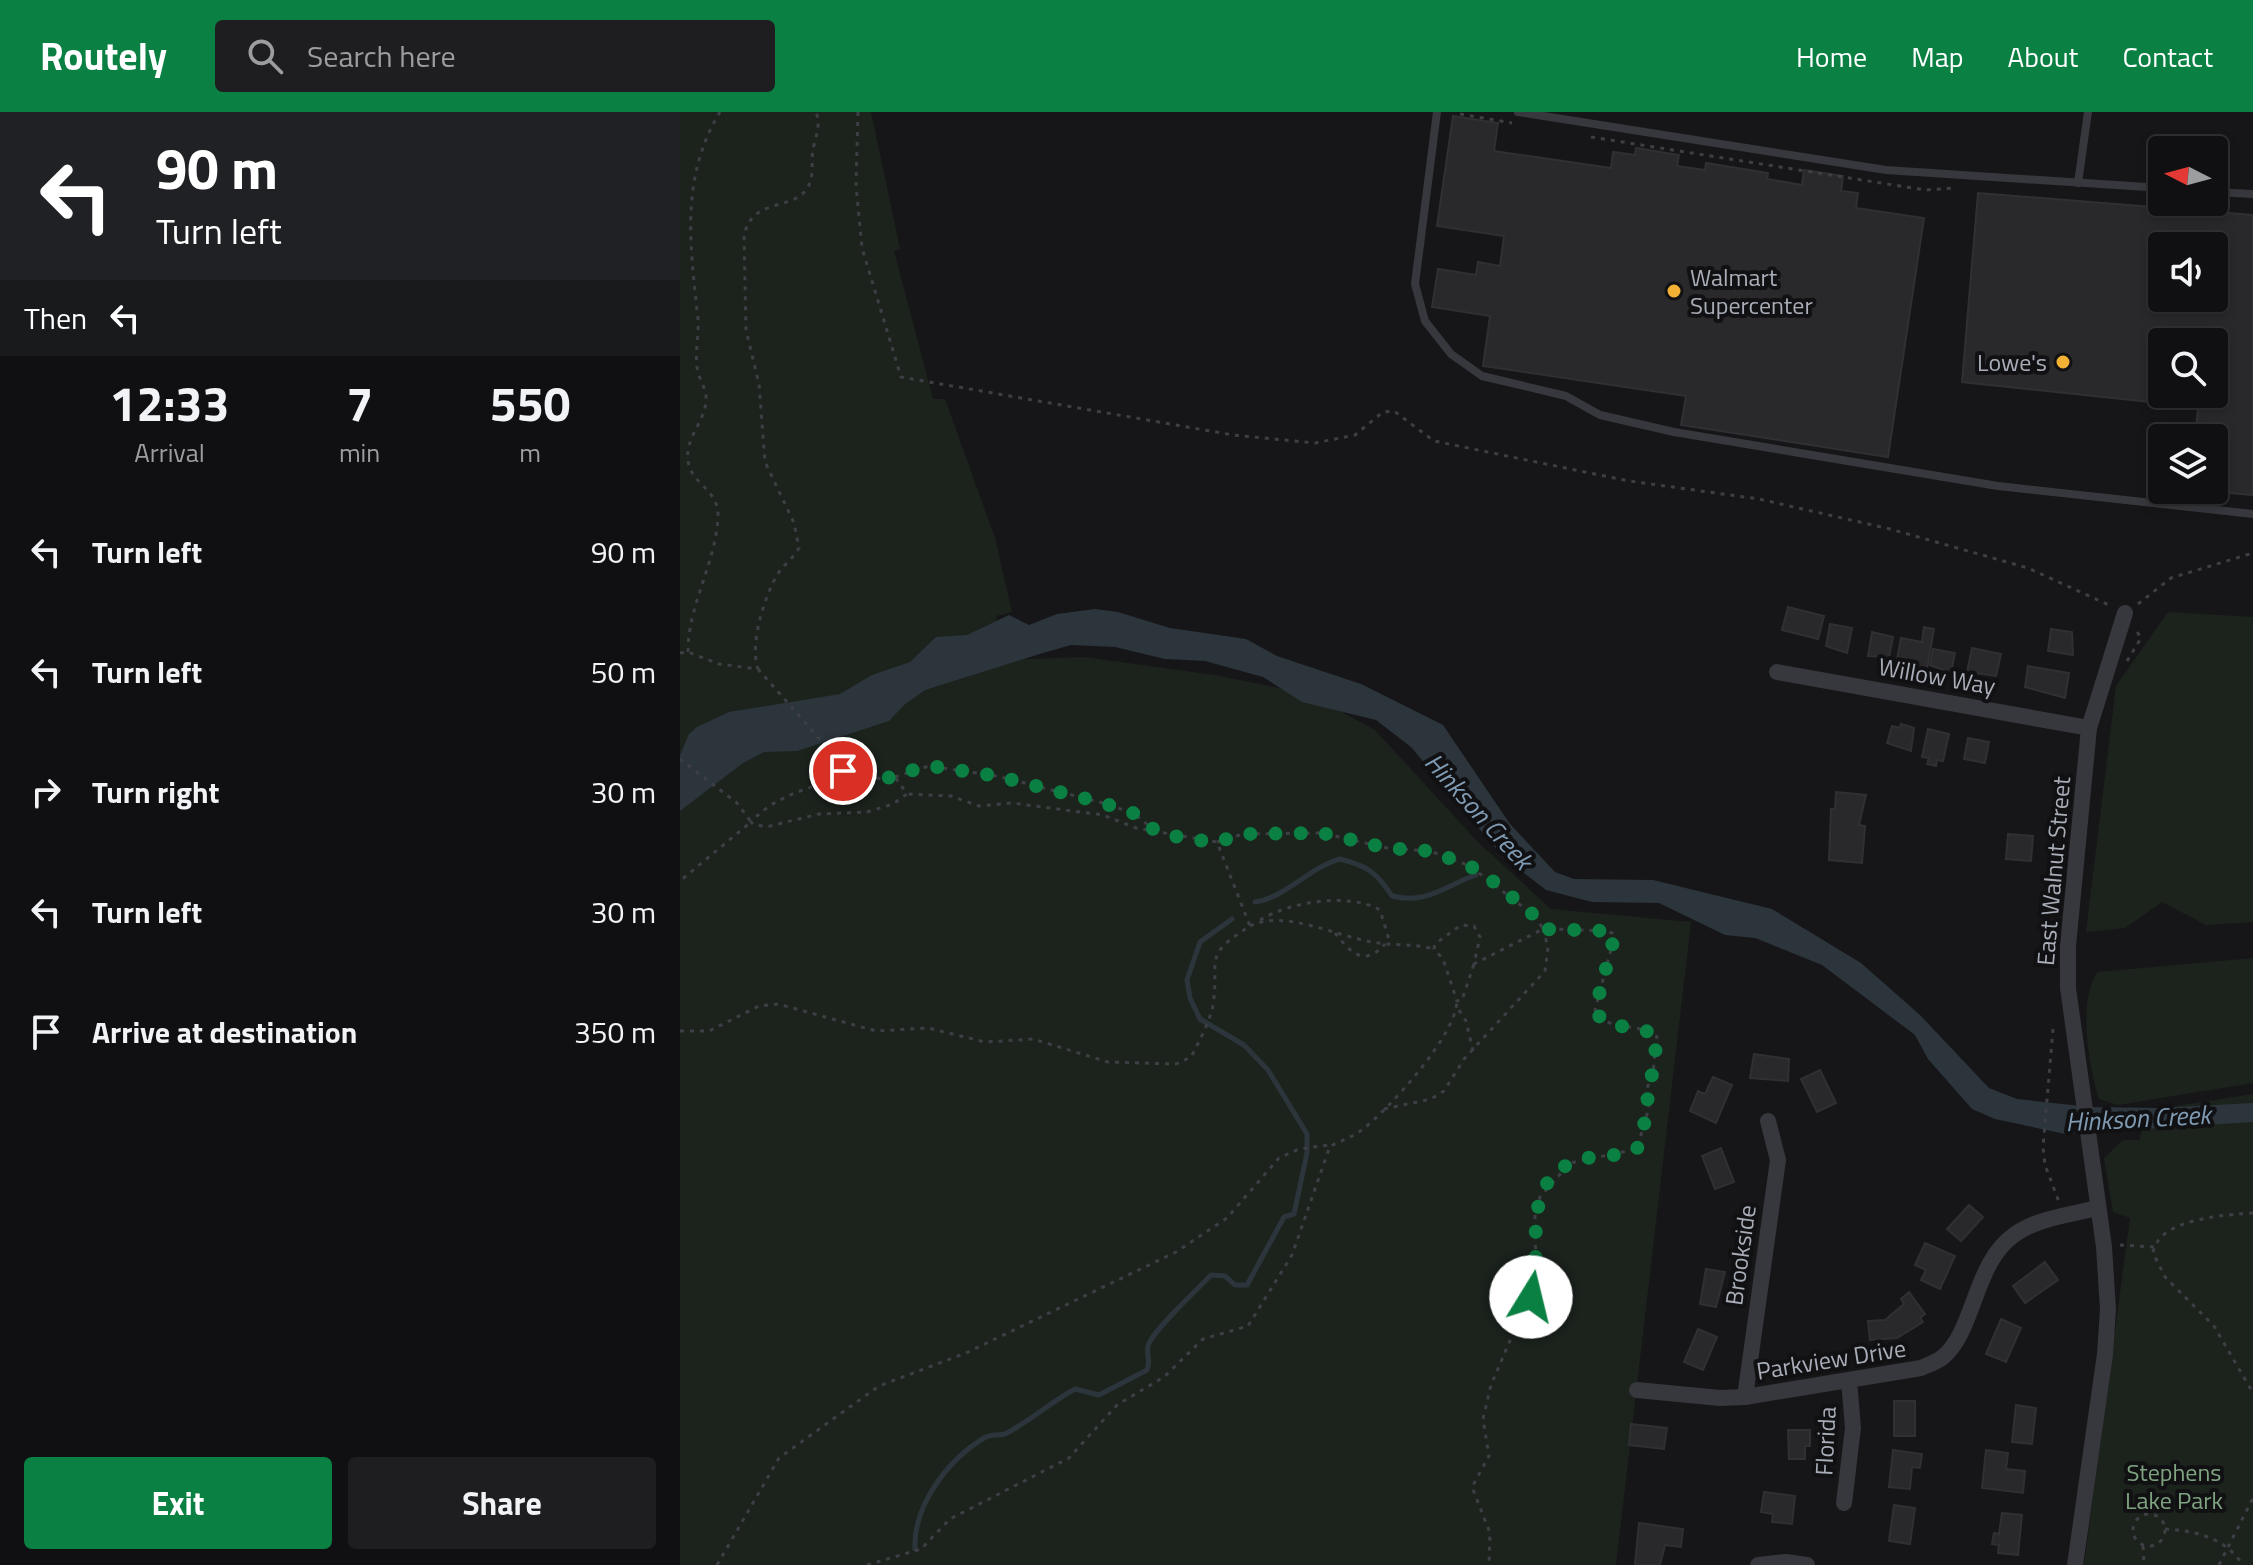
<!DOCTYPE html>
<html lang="en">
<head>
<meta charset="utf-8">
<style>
  :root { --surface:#101012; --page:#1e1e20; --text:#f1f3f6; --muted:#9c9d9f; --line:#303032; --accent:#0b8043 }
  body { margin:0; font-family:"Titillium Web",sans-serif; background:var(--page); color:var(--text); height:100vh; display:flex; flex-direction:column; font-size:30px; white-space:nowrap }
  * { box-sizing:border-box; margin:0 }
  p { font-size:26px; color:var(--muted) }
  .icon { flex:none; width:44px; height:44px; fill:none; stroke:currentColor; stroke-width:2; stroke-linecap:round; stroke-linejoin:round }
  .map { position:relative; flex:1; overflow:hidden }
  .panel { display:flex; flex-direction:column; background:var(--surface); width:680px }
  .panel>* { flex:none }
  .top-card { background:#202124; color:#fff; overflow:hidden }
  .needle { width:52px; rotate:276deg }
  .tools { position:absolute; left:1468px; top:24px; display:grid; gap:16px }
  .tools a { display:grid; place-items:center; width:80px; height:80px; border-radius:8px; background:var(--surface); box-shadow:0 4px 12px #0003,0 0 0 2px var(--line); font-size:40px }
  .pin { position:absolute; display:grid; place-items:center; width:68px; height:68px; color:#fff; margin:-34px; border:4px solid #fff; border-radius:50%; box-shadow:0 2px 8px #0007 }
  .me { position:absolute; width:88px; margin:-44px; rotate:9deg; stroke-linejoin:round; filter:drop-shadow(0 0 6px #0008) }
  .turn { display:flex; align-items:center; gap:28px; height:168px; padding:0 24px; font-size:36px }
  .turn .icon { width:104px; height:104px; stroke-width:2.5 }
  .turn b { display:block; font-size:56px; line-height:68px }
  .then { display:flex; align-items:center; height:76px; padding:0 24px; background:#0003; gap:16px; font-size:30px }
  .eta { display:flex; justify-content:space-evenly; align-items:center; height:136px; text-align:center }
  .eta b { font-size:48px; font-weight:700; line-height:56px }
  .cta { display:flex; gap:16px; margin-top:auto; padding:16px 24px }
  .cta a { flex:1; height:92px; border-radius:8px; background:var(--accent); color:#fff; font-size:32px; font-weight:700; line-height:92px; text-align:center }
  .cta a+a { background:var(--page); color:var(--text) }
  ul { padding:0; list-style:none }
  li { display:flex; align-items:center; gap:24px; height:120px; padding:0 24px }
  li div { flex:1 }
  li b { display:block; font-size:30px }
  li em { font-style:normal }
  header { display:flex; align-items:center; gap:48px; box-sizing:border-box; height:112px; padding:0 40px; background:var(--accent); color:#fff }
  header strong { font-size:38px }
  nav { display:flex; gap:44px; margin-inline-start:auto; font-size:28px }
  .search { width:560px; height:72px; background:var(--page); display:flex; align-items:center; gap:20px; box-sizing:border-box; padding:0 28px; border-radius:8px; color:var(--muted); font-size:30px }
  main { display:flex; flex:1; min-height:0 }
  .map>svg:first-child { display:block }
</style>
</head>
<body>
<header>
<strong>Routely</strong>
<div class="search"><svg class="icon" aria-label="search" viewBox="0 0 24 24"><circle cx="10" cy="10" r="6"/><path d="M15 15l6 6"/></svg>Search here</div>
<nav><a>Home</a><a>Map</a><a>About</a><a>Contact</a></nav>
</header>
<main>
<section class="panel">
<div class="top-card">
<div class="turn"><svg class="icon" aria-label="left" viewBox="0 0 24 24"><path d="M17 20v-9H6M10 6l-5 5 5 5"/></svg><div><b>90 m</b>Turn left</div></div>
<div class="then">Then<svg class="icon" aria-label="left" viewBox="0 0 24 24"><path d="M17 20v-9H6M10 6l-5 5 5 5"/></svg></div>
</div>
<div class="eta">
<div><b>12:33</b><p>Arrival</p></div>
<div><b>7</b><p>min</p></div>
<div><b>550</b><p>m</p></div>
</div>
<ul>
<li><svg class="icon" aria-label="left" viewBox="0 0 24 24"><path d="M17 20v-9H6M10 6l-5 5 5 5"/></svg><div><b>Turn left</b></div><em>90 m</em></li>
<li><svg class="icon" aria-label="left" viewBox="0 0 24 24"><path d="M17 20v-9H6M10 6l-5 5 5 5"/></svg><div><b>Turn left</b></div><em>50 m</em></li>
<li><svg class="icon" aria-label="right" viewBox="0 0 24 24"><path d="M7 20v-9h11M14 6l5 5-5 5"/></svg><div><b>Turn right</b></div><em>30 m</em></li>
<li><svg class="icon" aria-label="left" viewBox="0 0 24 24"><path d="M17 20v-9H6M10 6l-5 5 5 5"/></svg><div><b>Turn left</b></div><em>30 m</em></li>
<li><svg class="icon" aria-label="arrive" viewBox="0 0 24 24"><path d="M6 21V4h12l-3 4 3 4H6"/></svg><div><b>Arrive at destination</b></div><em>350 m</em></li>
</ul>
<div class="cta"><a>Exit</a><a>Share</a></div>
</section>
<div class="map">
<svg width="1573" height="1453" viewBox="0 0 1573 1453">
  <rect width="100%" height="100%" fill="#161618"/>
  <g fill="#1c231d">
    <polygon points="0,0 191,0 220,137 214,139 253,287 265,287 315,426 332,500 316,504 326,548 404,545 534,563 629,582 695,618 798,730 871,797 1011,810 936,1453 0,1453"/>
    <polygon points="1488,500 1573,505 1573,810 1526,813 1482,790 1445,816 1406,820 1436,574"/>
    <path d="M1573 846V971L1438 993 1419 987C1409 956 1397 887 1418 860Z"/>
    <polygon points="1573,982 1573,1453 1404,1453 1450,1106 1433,1100 1424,1046 1443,1028 1460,1028 1464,999"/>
  </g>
  <polygon fill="#2c353c" points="415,497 438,500 490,516 566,527 597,544 681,572 763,613 830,712 875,760 894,767 973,768 1092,797 1181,851 1240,903 1309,976 1337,987 1410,995 1480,996 1573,991 1573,1010 1385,1022 1315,1007 1292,997 1248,947 1235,923 1142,853 1075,826 1045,823 979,791 912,790 866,778 823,745 731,635 696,608 622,590 583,565 525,549 485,547 435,535 391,533 363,541 245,578 224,593 209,609 117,639 84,640 63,651 0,699 0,643 9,622 17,615 49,600 160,582 192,563 230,550 256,525 287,523 329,503 349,513 377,502"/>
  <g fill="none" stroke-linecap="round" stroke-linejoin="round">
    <g stroke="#2c353c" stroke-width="5">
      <path d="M575 790C605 786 630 755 660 747 688 754 697 761 712 784 747 793 766 773 796 763"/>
      <path d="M235 1437C233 1393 268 1348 304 1326 312 1321 320 1325 327 1321 351 1308 371 1290 395 1277L419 1283 467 1258C471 1249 466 1242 468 1234 471 1220 519 1176 531 1163L545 1164 555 1173H567L604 1105 614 1102 627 1041V1022L588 958 564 933 520 907 510 886 507 868 520 830 552 807"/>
    </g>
  </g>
  <g fill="#29292c" stroke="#303034" stroke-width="2" fill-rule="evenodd">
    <polygon points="773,4 818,11 814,39 931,56 933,40 955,43 956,36 999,43 997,54 1025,58 1026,51 1088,61 1087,67 1122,73 1124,58 1143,61 1163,64 1161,79 1178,81 1176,96 1244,106 1208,345 1001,313 1006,284 803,254 810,204 752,195 758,157 796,163 798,150 820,154 824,124 757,114"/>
    <path d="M1298 81 1573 103V383L1514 378H1534V326H1515L1518 295 1282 270ZM1482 134H1534V186H1482ZM1482 230H1534V282H1482Z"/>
    <polygon points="1108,495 1144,504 1138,527 1102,518"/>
    <polygon points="1150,512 1172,516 1167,541 1146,534"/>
    <polygon points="1244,515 1254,517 1247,557 1226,553 1227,548 1217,547 1221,526 1242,530"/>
    <polygon points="1371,517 1392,520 1393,543 1368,539"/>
    <polygon points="1192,520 1213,525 1209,545 1188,544"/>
    <polygon points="1292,536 1321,542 1316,564 1287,560"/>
    <polygon points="1253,537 1275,541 1271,561 1250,553"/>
    <polygon points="1348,554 1389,561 1385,586 1345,575"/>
    <polygon points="1221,612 1234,616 1231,639 1207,631 1212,614 1220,616"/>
    <polygon points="1248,617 1269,622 1263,649 1257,648 1256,654 1247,652 1249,646 1242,645"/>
    <polygon points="1288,626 1309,630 1305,651 1284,647"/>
    <polygon points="1156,680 1186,683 1179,713 1185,714 1182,751 1149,748 1151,697 1155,697"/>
    <polygon points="1328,722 1353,724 1351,749 1326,747"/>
    <polygon points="1074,942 1109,947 1108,969 1070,966"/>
    <polygon points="1140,958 1156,991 1137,1000 1121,967"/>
    <polygon points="1033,965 1052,973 1036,1011 1010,999 1018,979 1025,982"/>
    <polygon points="1041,1036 1054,1070 1035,1077 1022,1044"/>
    <polygon points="1289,1093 1303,1105 1281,1129 1267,1117"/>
    <polygon points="1245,1131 1275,1144 1260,1177 1241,1168 1246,1158 1235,1153"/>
    <polygon points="1365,1150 1378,1168 1345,1191 1333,1174"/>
    <polygon points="1026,1157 1045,1160 1036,1195 1020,1192"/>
    <polygon points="1229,1180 1245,1202 1240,1206 1243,1210 1217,1226 1190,1228 1188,1209 1205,1208 1224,1192 1221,1187"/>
    <polygon points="1321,1207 1341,1216 1326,1250 1306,1242"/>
    <polygon points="1018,1217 1037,1225 1023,1258 1004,1250"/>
    <rect x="1214" y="1289" width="21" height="35"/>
    <polygon points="1336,1293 1356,1296 1352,1332 1332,1330"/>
    <polygon points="951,1312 987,1316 984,1337 949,1333"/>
    <polygon points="1108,1318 1130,1318 1130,1334 1125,1334 1125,1347 1109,1347"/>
    <polygon points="1213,1338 1242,1342 1240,1356 1232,1355 1230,1377 1209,1375"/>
    <polygon points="1306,1338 1328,1341 1326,1357 1345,1359 1343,1381 1302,1376"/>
    <polygon points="1084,1380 1115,1384 1112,1412 1092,1410 1093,1402 1081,1400"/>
    <polygon points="1214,1393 1235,1396 1230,1432 1209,1429"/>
    <polygon points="1322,1401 1342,1403 1338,1443 1318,1441 1319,1433 1312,1432 1314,1421 1319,1422"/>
    <polygon points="959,1411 1003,1417 1001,1435 985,1433 980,1453 955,1453"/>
  </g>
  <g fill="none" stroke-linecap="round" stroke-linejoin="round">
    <g stroke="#3d3f44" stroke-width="3" stroke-dasharray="4 6" stroke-linecap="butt">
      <polyline points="178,0 176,73 182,136 221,265 553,323 635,331 675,323 703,300 714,299 754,329 949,369 1079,387 1210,417 1348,456 1431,494"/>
      <polyline points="780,2 832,11"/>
      <polyline points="911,25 1245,78 1275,76"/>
      <polyline points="1514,90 1529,91"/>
      <polyline points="1458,492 1491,466 1573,441"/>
      <path d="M8 540C8 492 36 452 38 404 39 377 10 372 8 348 5 324 28 307 26 284 25 274 18 265 17 255 15 239 19 223 18 207 10 134 0 65 40 0"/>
      <path d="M0 541 8 540 39 552 78 557C69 532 85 482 99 460 105 452 113 446 119 436L114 411 85 350 79 272 66 218 64 124C72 83 116 101 129 73 134 63 131 48 133 37 136 24 141 13 136 0"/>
      <polyline points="1447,549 1461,526 1456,518"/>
      <path d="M78 557 157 647 163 663C129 678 98 681 71 710L73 712 86 715 139 702 187 700 213 692 227 682 215 665 177 668 163 663"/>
      <polyline points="0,647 57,691 71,710 0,769"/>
      <polyline points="215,665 249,654 317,664 423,691 453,701 474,718"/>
      <polyline points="537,730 563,722 642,721 707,736 750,739 790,754 856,805 863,817 794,852 800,825 794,814 781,813 755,832 754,837 763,847 777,889 782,888 794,852"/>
      <path d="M580 808C609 790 669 780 700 798L710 831"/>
      <path d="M570 814C604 797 656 824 692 830 712 834 733 831 754 837"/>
      <path d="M655 821C670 840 684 856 705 832"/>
      <polyline points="779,898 786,909 793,939"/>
      <polyline points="1373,917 1363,1035 1365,1053 1379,1090"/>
      <path d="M0 919H29L79 894 98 892 196 919 248 916 305 930 353 927 428 950 496 952 511 945C518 932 531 907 533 893 540 845 521 845 570 814L537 730 456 716 423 703 332 691 299 694 271 684 227 682"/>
      <path d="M704 997 751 987 764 979 784 947 865 859 868 835 863 817C875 817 925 818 932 821L933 830 915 898C926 921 959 909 977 925L973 960 966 979 969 995 957 1037 890 1051 860 1085 855 1103 856 1168 811 1273 803 1307 809 1344 792 1375 810 1421 809 1453"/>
      <path d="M1573 1101C1546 1103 1478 1106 1473 1141L1485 1165 1534 1214 1573 1281"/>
      <polyline points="1440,1133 1474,1135"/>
      <circle cx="1469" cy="1418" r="16"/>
      <path d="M1485 1417C1516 1419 1544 1425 1563 1453"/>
      <polyline points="1463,1434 1464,1453"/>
      <polyline points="37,1453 99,1346 199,1274 286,1241 496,1140 547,1106 599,1046 619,1037 649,1033"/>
      <path d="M187 1453 241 1437 270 1407 389 1346 437 1293 484 1265 523 1227 568 1214 612 1143 650 1034C662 1029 674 1024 683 1017 711 995 776 923 777 889"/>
      <polyline points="1539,1453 1573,1386"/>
    </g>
    <g stroke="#37383d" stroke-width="8">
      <polyline points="757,0 735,172 745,209 771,242 802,264 886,284 920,303 994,320 1318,374 1573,402"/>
      <polyline points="838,0 1206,58 1482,76"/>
      <polyline points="1398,71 1408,0"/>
      <polyline points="1534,80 1573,82"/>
    </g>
    <g stroke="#37383d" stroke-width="16">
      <polyline points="1097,560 1409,616"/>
      <path d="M957 1278 1040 1286 1065 1285 1241 1256C1248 1253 1257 1250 1263 1245 1295 1218 1294 1151 1334 1123 1357 1106 1390 1103 1417 1096"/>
      <polyline points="1065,1285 1098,1048 1088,1009"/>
      <polyline points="1164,1391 1173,1316 1169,1269"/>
      <polyline points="1078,1453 1106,1450 1127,1453"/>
      <polyline points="1395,1453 1425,1242 1428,1197 1424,1135 1388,876 1388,834 1409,616 1445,501"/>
    </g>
  </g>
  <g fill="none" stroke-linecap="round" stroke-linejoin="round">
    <path stroke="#0b8043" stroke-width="14" stroke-dasharray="0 25.2" d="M163 659 165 665 184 668 215 665 241 655H258L317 664 423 691 453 701 477 720 507 727 537 730 563 722 642 721 707 736 750 739 790 754 814 770 856 805 863 817 931 819 933 830 915 898C926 921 959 910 977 925L973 960 966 979 969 995 957 1037C935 1047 910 1041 889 1052 839 1077 864 1142 851 1185"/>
  </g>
  <g fill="#f2b134" stroke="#111113" stroke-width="3">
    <circle cx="994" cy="179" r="8"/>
    <circle cx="1383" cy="250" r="8"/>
  </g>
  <g text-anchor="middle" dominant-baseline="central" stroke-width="8" stroke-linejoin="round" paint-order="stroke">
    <g font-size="24" fill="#a8adb8" stroke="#111113" text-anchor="start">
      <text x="1010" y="165">Walmart<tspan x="1010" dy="28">Supercenter</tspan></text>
      <text x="1367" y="250" text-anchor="end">Lowe's</text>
    </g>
    <g font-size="24" fill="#a8adb8" stroke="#111113">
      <text transform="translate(1257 564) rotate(10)">Willow Way</text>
      <text transform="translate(1373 759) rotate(-85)">East Walnut Street</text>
      <text transform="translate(1060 1143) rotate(-82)">Brookside</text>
      <text transform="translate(1151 1247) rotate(-9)">Parkview Drive</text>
      <text transform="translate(1145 1329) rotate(-87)">Florida</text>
    </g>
    <g font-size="24" fill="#7fa381" stroke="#111113">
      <text x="1494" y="1360">Stephens<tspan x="1494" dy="28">Lake Park</tspan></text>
    </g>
    <g font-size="26" font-style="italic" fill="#7f9bb3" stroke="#111113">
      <text transform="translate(799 699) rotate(48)">Hinkson Creek</text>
      <text transform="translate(1458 1006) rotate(-3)">Hinkson Creek</text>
    </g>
  </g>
</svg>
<div class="tools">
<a><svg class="needle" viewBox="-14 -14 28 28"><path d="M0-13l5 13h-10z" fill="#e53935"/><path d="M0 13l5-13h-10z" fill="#9c9d9f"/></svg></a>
<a><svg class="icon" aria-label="sound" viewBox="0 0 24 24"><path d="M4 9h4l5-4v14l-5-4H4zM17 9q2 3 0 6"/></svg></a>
<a><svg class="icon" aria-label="search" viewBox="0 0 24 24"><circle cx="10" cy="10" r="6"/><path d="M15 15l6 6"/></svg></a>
<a><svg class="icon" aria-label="layers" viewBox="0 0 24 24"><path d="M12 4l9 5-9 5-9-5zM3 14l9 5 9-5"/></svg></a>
</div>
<div class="pin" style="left:163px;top:659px;background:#d93025"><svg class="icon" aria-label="arrive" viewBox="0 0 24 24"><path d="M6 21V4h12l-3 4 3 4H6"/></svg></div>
<svg class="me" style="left:851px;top:1185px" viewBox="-20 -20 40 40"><circle r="19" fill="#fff"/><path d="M0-13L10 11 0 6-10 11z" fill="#0b8043"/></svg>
</div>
</main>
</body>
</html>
